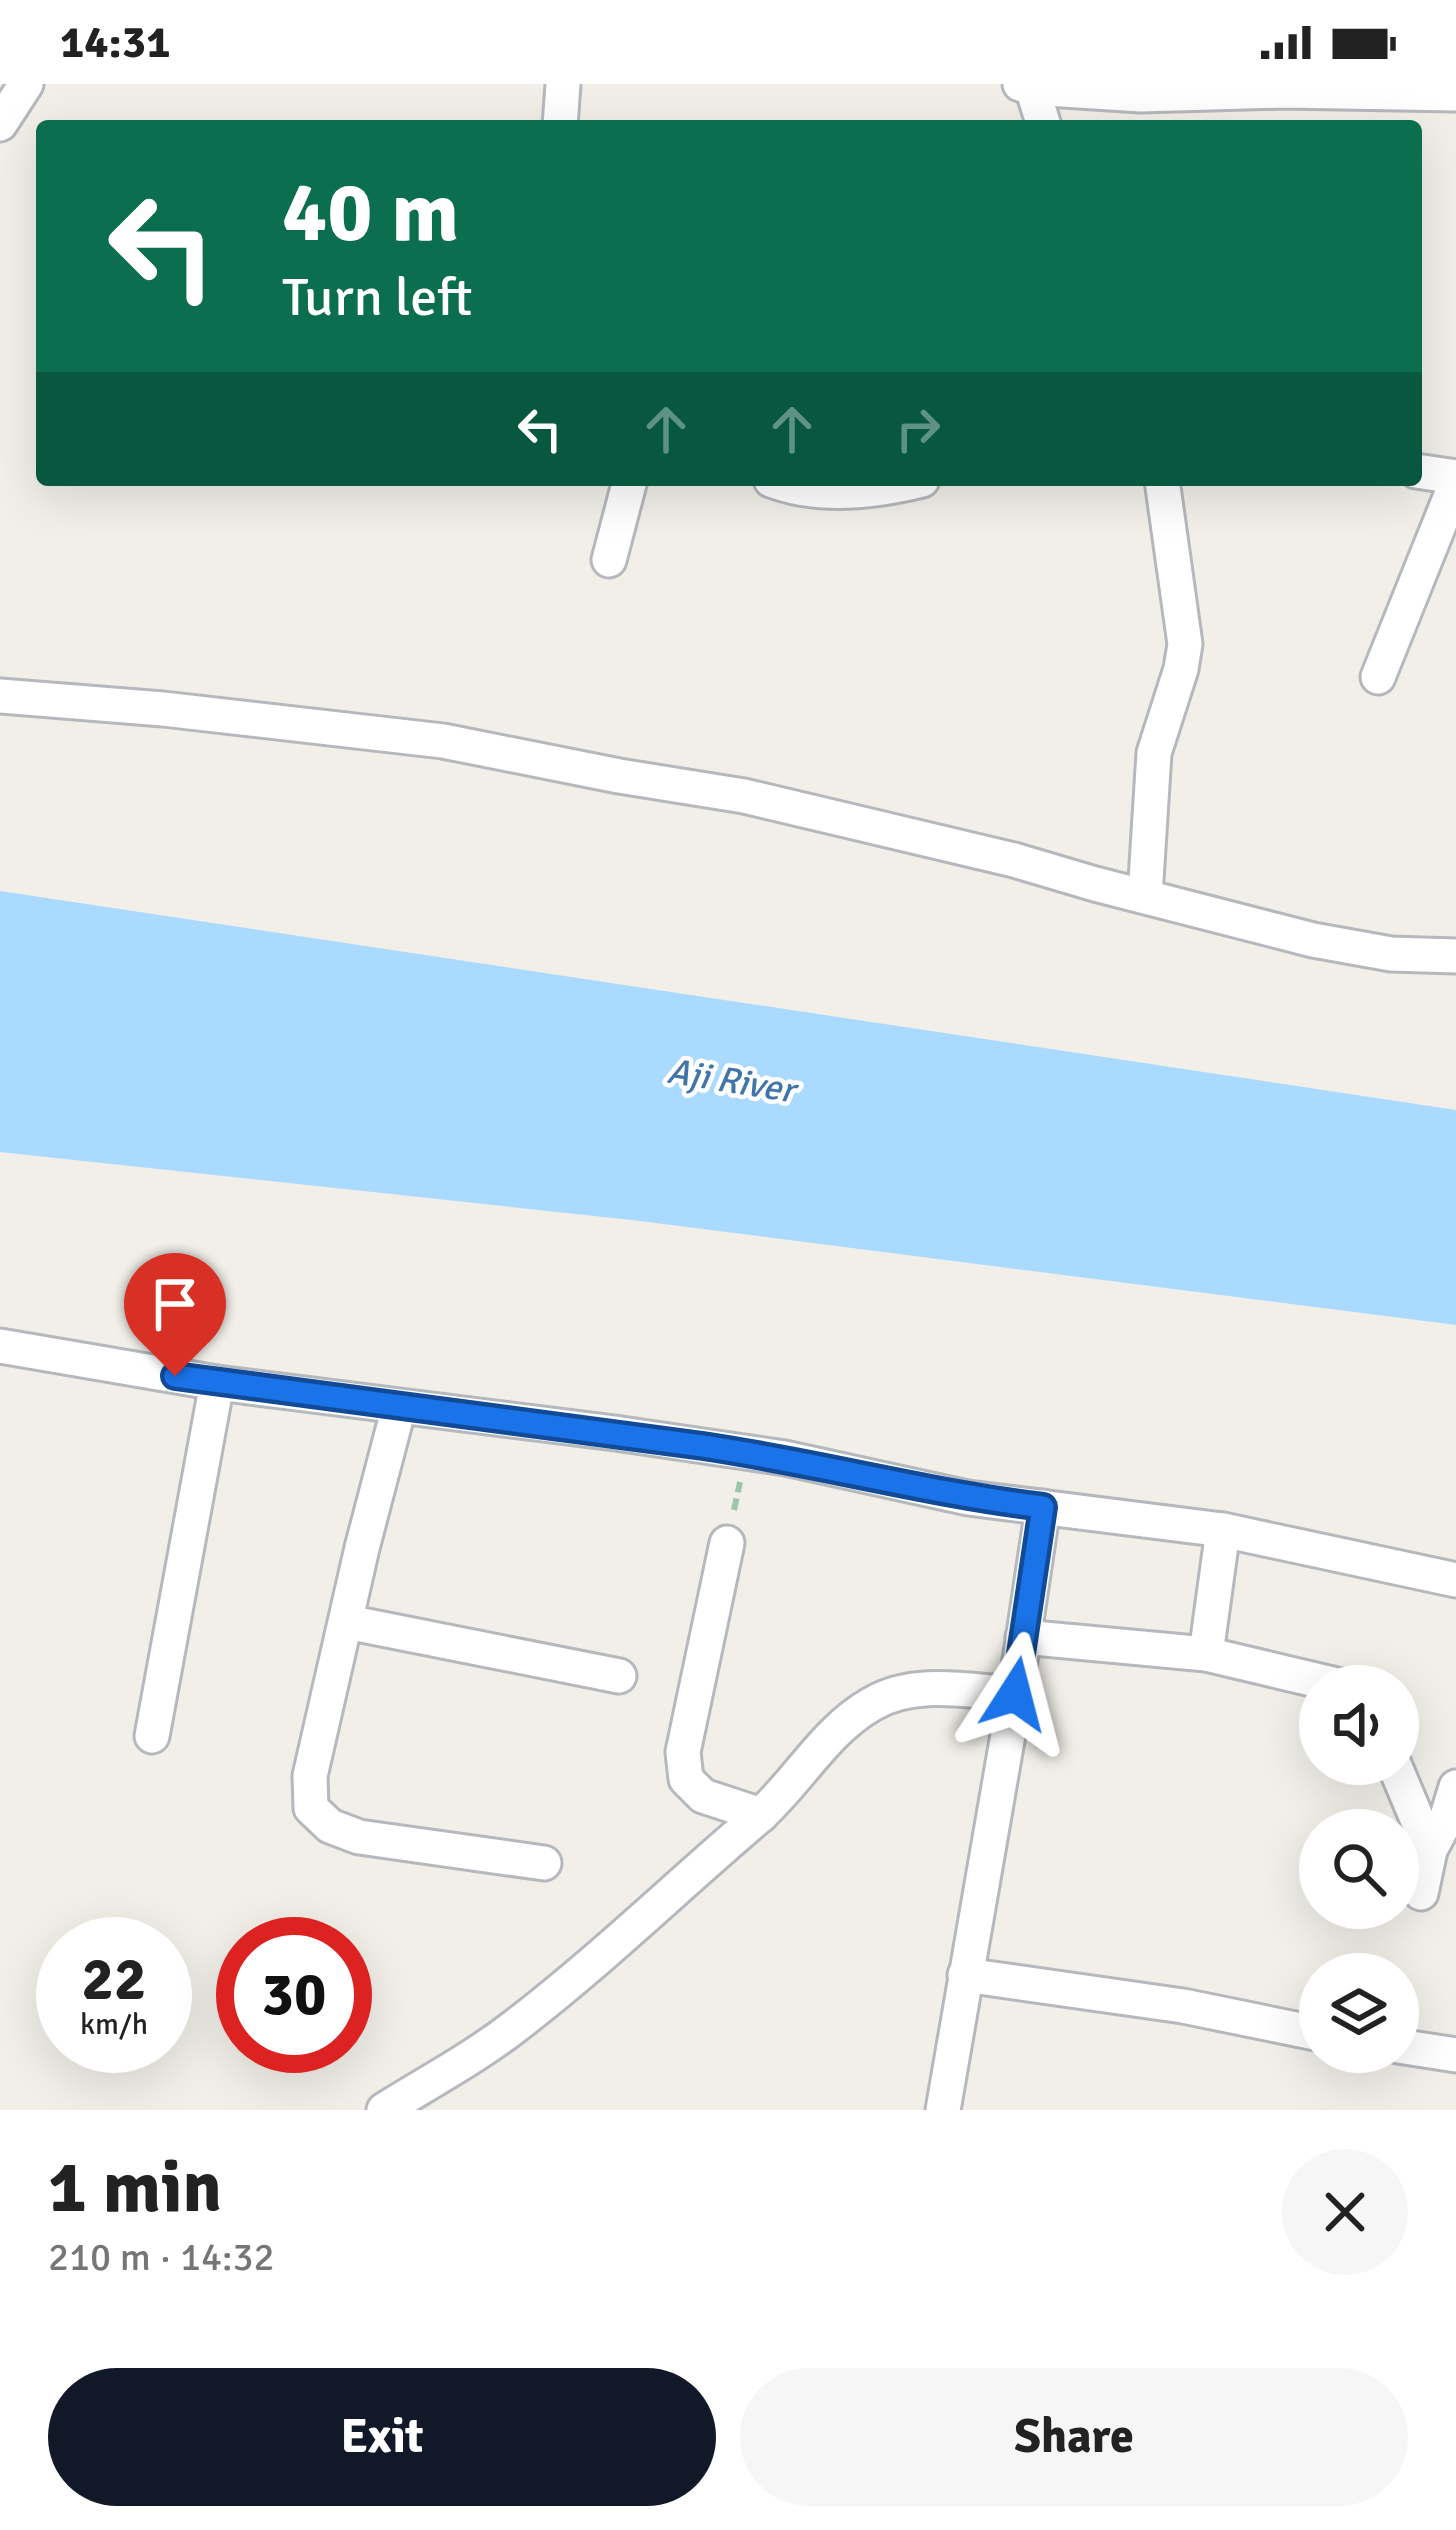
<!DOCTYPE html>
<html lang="en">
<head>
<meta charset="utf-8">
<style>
  :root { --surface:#fff; --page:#f6f6f6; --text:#222; --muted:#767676; --accent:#111827 }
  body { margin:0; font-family:Signika,sans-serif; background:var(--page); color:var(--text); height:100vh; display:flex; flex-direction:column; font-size:45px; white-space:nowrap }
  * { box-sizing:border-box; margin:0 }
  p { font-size:39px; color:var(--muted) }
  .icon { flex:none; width:66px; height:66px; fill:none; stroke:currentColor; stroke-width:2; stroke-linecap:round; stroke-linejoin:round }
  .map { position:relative; height:2026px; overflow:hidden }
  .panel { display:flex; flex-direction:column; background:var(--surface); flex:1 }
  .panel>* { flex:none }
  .banner { position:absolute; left:36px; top:36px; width:1386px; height:366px; border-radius:12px; box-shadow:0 12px 48px #0002; background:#0b6e4f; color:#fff; overflow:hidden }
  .fabs { position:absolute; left:1299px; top:1581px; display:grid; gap:24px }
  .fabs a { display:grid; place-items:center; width:120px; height:120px; border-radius:50%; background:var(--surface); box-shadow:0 12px 48px #0002; font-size:60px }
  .speed { position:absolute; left:36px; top:1833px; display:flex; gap:24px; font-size:60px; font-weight:700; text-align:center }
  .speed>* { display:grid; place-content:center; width:156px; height:156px; border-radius:50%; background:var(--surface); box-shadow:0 12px 48px #0002; line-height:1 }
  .speed small { font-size:30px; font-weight:400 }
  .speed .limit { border:18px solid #d22; background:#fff; color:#111 }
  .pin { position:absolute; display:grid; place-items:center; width:102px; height:102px; color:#fff; margin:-123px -51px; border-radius:50% 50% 50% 0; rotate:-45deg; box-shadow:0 0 12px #0007 }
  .pin .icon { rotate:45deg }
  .me { position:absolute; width:132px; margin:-66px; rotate:9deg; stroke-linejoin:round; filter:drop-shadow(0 0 9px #0008) }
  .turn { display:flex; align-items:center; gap:42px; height:252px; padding:0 48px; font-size:54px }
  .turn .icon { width:156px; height:156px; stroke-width:2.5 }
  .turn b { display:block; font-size:84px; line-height:102px }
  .lanes { display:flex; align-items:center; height:114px; padding:0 48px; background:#0003; justify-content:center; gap:60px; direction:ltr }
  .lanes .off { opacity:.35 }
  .round { display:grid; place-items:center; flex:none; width:126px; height:126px; border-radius:63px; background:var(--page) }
  .headline { display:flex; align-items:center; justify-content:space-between; height:204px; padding:0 48px }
  h1 { font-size:72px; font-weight:700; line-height:90px }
  .button { display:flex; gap:24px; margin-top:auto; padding:24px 48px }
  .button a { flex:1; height:138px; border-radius:72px; background:var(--accent); color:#fff; font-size:48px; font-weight:700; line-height:138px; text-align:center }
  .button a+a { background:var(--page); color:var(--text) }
  .status { display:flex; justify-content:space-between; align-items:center; height:84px; padding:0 60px; background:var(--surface); direction:ltr }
  .status svg { height:33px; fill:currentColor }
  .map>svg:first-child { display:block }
</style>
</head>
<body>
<div class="status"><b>14:31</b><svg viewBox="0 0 49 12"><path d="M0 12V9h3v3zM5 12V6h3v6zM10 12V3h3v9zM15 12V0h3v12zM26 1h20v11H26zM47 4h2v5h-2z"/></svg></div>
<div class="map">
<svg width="1456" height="2026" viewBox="0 0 1456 2026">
  <rect width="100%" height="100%" fill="#f1efe8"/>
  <polygon fill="#aadaff" points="0,807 1456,1026 1456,1241 632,1136 0,1068"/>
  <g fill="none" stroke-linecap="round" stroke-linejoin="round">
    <g stroke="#b5b8bc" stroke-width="39">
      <g id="street">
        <polyline points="1020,0 1031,4 1141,11 1284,7 1456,10"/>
        <polyline points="1031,0 1044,42"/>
        <polyline points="0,40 26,0"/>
        <polyline points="560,42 563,0"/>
        <polyline points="1416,387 1456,393"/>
        <path d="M771 396C818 414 874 408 922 396"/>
        <polyline points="609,476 630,396"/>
        <polyline points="1378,593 1456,399"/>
        <polyline points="0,612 163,625 443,657 619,692 744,712 1014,776 1095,800 1313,856 1391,870 1456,872"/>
        <polyline points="1145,812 1154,669 1181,585 1185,560 1162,396"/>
        <polyline points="0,1262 217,1299 615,1349 785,1374 968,1414 1223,1446 1456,1496"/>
        <polyline points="399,1323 362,1464 310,1692 311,1724 330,1742 359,1753 544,1779"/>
        <polyline points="727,1459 683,1668 686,1695 703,1712 761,1731"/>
        <polyline points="347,1538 619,1592"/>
        <polyline points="1023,1553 1206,1570 1341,1602"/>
        <polyline points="1206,1570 1223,1446"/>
        <polyline points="152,1652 217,1299"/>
        <polyline points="1394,1680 1430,1766"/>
        <polyline points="1421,1809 1430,1766 1446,1736 1456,1703"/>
        <polyline points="965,1891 1183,1922 1320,1950"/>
        <polyline points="1398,1962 1456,1971"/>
        <path d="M384 2026C427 1999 474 1974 514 1943 599 1878 675 1804 756 1735 797 1700 824 1647 872 1620 914 1595 968 1607 1015 1610"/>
        <polyline points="943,2026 1015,1610 1043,1423"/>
      </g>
    </g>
    <polyline stroke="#9cc7a9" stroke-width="6" stroke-dasharray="12 6" stroke-linecap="butt" points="734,1426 740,1398"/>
    <use href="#street" stroke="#fff" stroke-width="33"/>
  </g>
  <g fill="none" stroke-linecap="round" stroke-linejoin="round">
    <g stroke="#114b97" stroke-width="30">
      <path id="route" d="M175 1292 703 1362C817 1379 929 1409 1043 1423L1015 1610"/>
    </g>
    <use href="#route" stroke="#1a73e8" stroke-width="21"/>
  </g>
  <g text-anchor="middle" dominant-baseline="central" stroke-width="9" stroke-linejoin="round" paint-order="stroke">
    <g font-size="36" font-style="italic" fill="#4174aa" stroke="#fff">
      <text transform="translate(731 997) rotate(9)">Aji River</text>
    </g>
  </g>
</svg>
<div class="fabs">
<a><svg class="icon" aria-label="sound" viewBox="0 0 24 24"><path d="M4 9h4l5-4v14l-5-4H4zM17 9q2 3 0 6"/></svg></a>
<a><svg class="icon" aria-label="search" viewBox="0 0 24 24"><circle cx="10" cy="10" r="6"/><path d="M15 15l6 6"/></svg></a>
<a><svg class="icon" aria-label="layers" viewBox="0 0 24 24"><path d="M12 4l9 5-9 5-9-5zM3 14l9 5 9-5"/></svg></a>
</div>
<div class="speed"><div>22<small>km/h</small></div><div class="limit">30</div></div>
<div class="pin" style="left:175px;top:1292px;background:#d93025"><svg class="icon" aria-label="arrive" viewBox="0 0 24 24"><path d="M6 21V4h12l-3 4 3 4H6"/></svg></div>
<svg class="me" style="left:1015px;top:1610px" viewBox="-20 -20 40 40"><path d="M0-17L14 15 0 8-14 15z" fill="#1a73e8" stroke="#fff" stroke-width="4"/></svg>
<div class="banner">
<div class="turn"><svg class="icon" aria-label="left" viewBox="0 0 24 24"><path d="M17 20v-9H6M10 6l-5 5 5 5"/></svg><div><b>40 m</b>Turn left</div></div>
<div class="lanes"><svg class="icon" aria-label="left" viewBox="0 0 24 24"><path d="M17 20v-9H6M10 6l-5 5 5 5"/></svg><svg class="icon off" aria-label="ahead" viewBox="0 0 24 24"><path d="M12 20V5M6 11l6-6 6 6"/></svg><svg class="icon off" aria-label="ahead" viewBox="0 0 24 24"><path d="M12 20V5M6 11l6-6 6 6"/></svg><svg class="icon off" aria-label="right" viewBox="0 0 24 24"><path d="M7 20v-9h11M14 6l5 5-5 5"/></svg></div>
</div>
</div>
<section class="panel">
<div class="headline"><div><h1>1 min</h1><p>210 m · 14:32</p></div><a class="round"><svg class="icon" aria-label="close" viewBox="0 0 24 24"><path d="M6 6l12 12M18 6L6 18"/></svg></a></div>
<div class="button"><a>Exit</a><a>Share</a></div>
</section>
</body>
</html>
